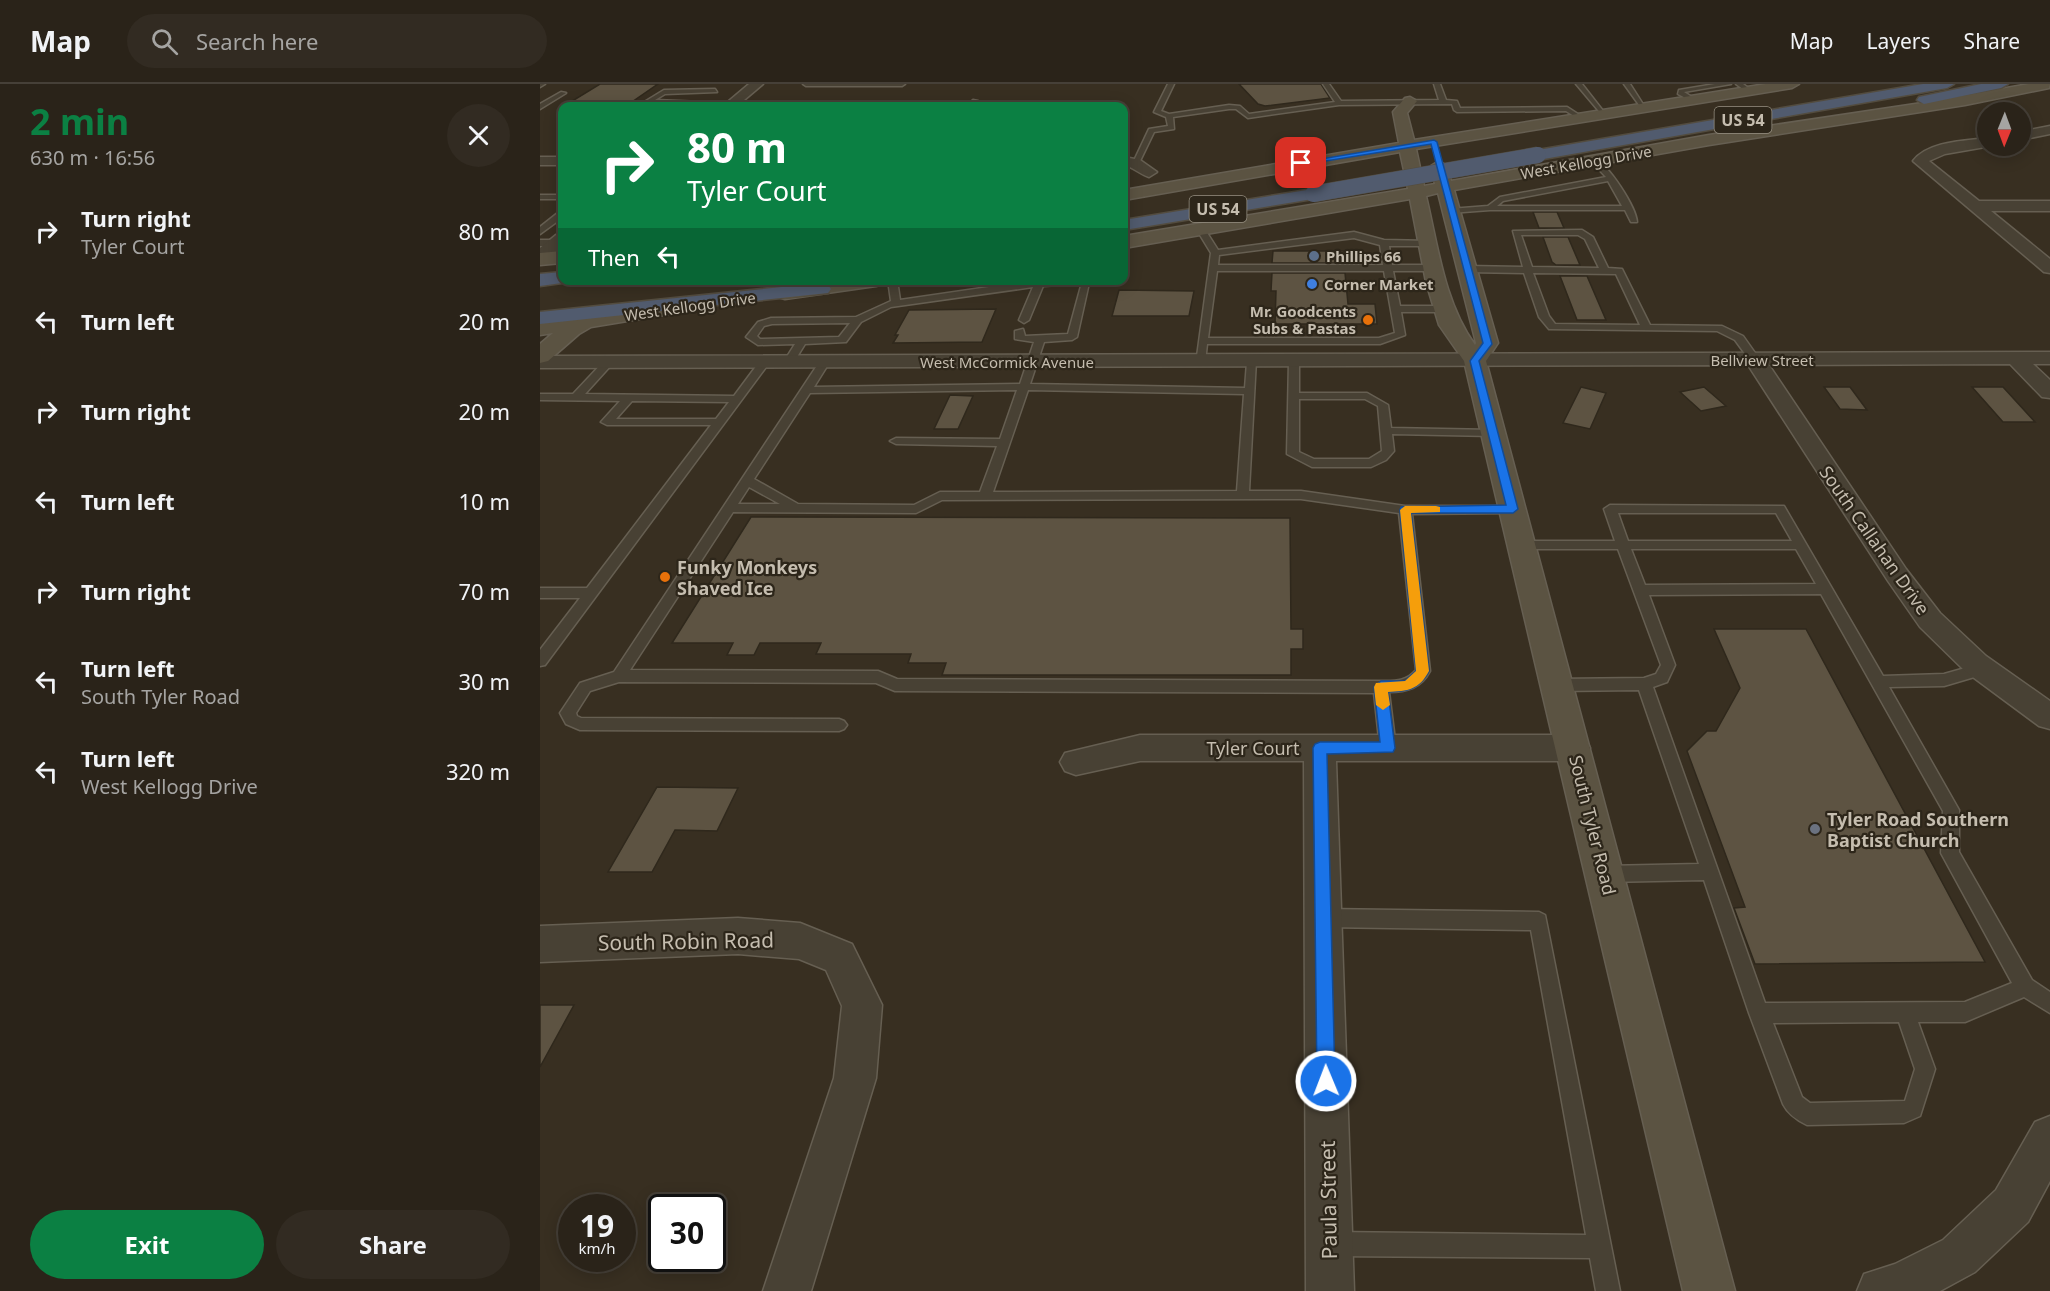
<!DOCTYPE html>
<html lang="en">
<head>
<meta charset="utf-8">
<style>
  :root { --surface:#2a2319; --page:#322b22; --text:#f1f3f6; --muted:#a5a4a2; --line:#464038; --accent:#0b8043 }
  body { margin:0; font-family:"Noto Sans",sans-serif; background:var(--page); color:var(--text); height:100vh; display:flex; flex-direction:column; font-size:22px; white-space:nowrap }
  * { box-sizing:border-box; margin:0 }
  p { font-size:20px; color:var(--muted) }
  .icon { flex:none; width:33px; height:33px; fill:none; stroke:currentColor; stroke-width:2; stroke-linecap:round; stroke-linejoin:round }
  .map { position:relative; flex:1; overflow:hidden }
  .details { display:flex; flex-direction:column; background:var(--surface); width:540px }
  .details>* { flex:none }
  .guide { position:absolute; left:18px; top:18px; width:570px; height:183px; border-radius:12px; box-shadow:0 3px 15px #0003,0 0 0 2px var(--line); background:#0b8043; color:#fff; overflow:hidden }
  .needle { width:39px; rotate:181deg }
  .buttons { position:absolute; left:1437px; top:18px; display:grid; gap:12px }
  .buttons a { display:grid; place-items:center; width:54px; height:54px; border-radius:50%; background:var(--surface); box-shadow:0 3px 15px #0003,0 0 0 2px var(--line); font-size:30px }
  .speed { position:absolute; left:18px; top:1110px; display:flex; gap:12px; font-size:30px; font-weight:700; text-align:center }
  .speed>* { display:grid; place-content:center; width:78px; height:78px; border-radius:50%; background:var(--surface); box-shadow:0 3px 15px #0003,0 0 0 2px var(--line); line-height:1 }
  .speed small { font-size:15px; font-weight:400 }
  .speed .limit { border:3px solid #111; border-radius:9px; background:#fff; color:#111 }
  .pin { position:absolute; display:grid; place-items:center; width:51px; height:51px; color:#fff; margin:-26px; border-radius:12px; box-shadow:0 3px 9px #0006 }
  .me { position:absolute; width:66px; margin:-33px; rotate:359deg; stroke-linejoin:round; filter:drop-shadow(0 0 4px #0008) }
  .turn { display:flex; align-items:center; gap:21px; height:126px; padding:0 30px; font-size:27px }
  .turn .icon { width:78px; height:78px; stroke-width:2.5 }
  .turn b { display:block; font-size:42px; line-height:51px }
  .then { display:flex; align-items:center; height:57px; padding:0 30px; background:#0003; gap:12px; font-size:22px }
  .round { display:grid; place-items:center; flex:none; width:63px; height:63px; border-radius:32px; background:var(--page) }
  .headline { display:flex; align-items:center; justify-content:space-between; height:102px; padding:0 30px }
  h1 { font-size:36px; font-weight:700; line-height:45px; color:var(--accent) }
  .primary-button { display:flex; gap:12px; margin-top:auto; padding:12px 30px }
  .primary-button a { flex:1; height:69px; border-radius:36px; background:var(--accent); color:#fff; font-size:24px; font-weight:700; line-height:69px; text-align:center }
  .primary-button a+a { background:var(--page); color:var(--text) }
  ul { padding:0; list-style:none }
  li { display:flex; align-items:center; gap:18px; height:90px; padding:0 30px }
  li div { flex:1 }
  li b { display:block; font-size:22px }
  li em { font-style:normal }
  header { display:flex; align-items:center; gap:36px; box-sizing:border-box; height:84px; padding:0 30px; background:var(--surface); border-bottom:2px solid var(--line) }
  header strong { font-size:28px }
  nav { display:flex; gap:33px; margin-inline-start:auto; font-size:21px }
  .search { width:420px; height:54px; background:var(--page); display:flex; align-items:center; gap:15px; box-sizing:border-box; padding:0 21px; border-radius:33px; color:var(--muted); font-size:22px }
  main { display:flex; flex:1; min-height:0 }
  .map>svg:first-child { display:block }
</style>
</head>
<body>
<header>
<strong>Map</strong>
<div class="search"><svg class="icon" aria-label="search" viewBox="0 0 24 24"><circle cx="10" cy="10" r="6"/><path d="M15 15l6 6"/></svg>Search here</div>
<nav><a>Map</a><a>Layers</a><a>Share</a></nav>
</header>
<main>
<section class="details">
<div class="headline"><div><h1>2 min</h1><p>630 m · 16:56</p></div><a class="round"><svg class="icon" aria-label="close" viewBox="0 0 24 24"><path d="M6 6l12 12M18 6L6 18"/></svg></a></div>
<ul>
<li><svg class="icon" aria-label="right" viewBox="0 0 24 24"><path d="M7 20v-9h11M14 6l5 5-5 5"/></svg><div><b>Turn right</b><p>Tyler Court</p></div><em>80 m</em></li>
<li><svg class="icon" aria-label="left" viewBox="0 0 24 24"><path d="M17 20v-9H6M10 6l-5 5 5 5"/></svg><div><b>Turn left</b></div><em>20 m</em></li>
<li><svg class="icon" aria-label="right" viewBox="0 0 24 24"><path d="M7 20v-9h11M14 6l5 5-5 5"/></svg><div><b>Turn right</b></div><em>20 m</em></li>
<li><svg class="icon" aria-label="left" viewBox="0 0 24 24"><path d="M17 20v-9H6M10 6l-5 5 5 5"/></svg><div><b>Turn left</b></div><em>10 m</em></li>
<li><svg class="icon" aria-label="right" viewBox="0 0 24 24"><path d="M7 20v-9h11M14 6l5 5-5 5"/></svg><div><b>Turn right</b></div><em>70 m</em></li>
<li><svg class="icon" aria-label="left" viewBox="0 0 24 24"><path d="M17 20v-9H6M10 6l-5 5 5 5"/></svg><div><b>Turn left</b><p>South Tyler Road</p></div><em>30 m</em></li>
<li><svg class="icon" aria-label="left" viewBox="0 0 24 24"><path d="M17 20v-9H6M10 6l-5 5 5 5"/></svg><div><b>Turn left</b><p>West Kellogg Drive</p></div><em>320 m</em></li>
</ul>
<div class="primary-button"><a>Exit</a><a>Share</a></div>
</section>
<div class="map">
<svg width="1510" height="1207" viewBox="0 0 1510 1207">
  <rect width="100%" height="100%" fill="#382f21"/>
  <g fill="#5d5342" stroke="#2f281c" stroke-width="1.5">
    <polygon points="60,0 118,0 86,22 24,22"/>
    <polygon points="699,0 781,0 790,14 725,22 718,20"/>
    <polygon points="993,128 1017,128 1024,144 999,144"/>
    <polygon points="1003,153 1028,153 1040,181 1016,181 1012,178"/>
    <polygon points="733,167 804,167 805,179 732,179"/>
    <polygon points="732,189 805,189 808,220 835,220 837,240 735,240 736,207 731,207"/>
    <polygon points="1020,192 1047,192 1066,236 1037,236"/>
    <polygon points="579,206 654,207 649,232 572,232"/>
    <polygon points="456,225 442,258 353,259 358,251 355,251 369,226"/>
    <polygon points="1041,303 1066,309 1050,345 1023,339"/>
    <polygon points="1164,303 1186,322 1161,327 1140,308"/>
    <polygon points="1284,303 1310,303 1327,326 1300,325"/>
    <polygon points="1432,303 1463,303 1495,338 1463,338"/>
    <polygon points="410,311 433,312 418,345 394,345"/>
    <polygon points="211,433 750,434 751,545 763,545 763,565 751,565 751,591 402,591 406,579 368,579 371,570 276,570 281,559 220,559 214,571 187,571 193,559 132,559"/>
    <polygon points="1174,545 1266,545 1445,878 1215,880 1194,824 1205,823 1147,667 1167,647 1176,647 1200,604"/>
    <polygon points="117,703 198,704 177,747 135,746 112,788 68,788"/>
    <polygon points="0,921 34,921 0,983"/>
  </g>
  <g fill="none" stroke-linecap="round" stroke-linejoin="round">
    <g stroke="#665f52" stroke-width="3">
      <g id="lane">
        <polygon points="0,0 5,0 0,3"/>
        <polygon points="263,0 365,0 362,2 266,2"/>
        <polygon points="628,0 634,0 621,27 629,30 689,21 700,22 709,30 795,18 783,0 789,0 801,17 899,16 894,0 900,0 906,16 917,17 920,24 1027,23 1044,34 1039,35 1026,27 917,28 914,26 912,20 799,21 708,34 696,25 689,25 633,33 634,45 614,48 599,79 592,81 609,45 628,42 626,33 614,28"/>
        <polygon points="1036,0 1042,0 1067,32 1063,32"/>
        <polygon points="1084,0 1090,0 1106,25 1102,25"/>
        <polygon points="1175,0 1191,0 1144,8 1155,15 1153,18 1138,10 1139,6"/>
        <polygon points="1196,0 1203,0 1212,7 1207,8"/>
        <polygon points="175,5 177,8 125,10 115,16 162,18 160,21 109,22 112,20 106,17 124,6"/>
        <polygon points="21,8 26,9 0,25 0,20"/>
        <polygon points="433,16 438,17 434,22 428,22"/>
        <path d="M1054 74C1069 81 1096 123 1097 138H1091L1085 126H950L910 129 906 127 910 125 948 122 960 113 1066 93 1050 76ZM1068 97 1082 122H957L963 117Z"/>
        <rect x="0" y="111" width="22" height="4"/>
        <polygon points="19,128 22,128 22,134 0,150 0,143"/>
        <path d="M661 143 664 144 678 166 814 148 844 156 890 157V161L887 162H849L852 181H893L897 184 893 187H853L860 222H905L910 225 905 228H861L865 251 840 260H667L665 278 656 280 671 169 657 146ZM814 154 840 161 843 181H678L679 171ZM677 187H844L855 249 839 254H668Z"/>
        <path d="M1042 146 1053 153 1068 184 1082 185 1110 241 1182 242 1203 252 1220 276 1219 278H1211L1195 256 1177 247 1009 245 999 233 984 189 926 188 922 185 926 182 983 183 973 147ZM981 151H1038L1045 155 1059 184 992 183ZM993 189 1076 190 1100 241 1015 240 1009 232Z"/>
        <polygon points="0,156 18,156 22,159 18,162 0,162"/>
        <path d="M348 196H357L360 216 497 196H543L549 199 537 253 532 256 504 258 490 300 705 304 707 278 716 276 709 407H761L865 422H977L979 425 977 428 973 429 872 430 890 587C881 604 867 608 849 608L856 664 854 669 848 670 842 669 840 664 834 609 355 607 336 599 79 598 50 607 36 629 37 632 41 634 299 635 304 637 307 641 304 645 299 647 40 646 26 640 20 629 40 599 74 588 280 277 289 279 274 303 480 300 494 258 475 255V247L483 245 485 252 528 250 541 202 536 200 503 202 489 236 484 239 479 236 493 203 351 223 321 238 306 258 265 260 252 281 248 282 243 279 255 260 218 261 206 253 218 238 231 234 316 233 351 217ZM310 239 299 253 220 255 217 252 224 242 232 240ZM477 306 460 355 356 354 350 357 356 360 457 362 440 408H400L374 421 258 420 214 395 270 309ZM488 306 704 310 697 407 453 408ZM209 403 240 420H198ZM761 415 859 429 876 586C866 598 855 597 841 597L357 595 338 587 90 586 193 428 376 429 402 416Z"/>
        <path d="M754 274 759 277V309H827L848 321 851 344 953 346 959 349 953 352 852 350 854 367 846 376 831 383H772L747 370 749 277ZM759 315H825L838 322 842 367 829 375H774L759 368Z"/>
        <path d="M69 275 74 278 45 310 194 312 220 277 229 279 5 581 0 582V566L40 514H0V504H47L171 341H67L61 338 80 317 0 316V310H33L65 276ZM92 317 189 318 176 335H76Z"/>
        <path d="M1070 421 1244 422 1343 592 1404 590 1443 579 1448 581 1450 585 1448 589 1404 602 1349 603 1419 726V768L1492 896 1510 908V929L1484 913 1425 938H1378L1395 985 1380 1032 1364 1039 1267 1041C1257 1036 1248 1030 1243 1020L1209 929 1164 796 1065 798 1059 796 1056 790 1059 784 1065 782 1159 780 1099 606 1018 607 1013 605 1011 601 1013 597 1018 595 1104 594 1116 590 1121 581 1078 465H982L976 461 982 457H1075L1064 425ZM1078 429H1236L1252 457H1088ZM1091 465H1256L1276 500 1105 501ZM1281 510 1403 727 1401 769 1472 899 1425 918 1225 919 1113 603 1127 598 1135 581 1109 511ZM1359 938 1375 985 1365 1017 1270 1019 1262 1013 1233 939Z"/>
        <polygon points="783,825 999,828 1005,831 1080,1207 1056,1207 1050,1174 792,1172 784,1168 780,1160 784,1152 792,1148 1046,1151 991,846 783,843 777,840 774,834 777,828"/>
      </g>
    </g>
    <g stroke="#665f52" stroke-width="3">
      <g id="street">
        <polygon points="209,0 223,0 197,22 183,22"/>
        <polygon points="1510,42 1510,50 1480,56 1480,48"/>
        <path d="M1448 54V62H1451L1405 70 1389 77 1439 117H1510V127H1451L1510 175V189L1504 188 1373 77C1388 57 1425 57 1448 54Z"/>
        <rect x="0" y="73" width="22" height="8"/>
        <path d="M584 73 600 76 617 88 609 93C600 90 593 83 584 81Z"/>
        <polygon points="22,150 22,163 6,177 0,178 0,164 16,151"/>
        <polygon points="1510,268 1510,280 1493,280 1510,296 1510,314 1502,313 1470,280 1229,281 1366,485 1400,529 1446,572 1510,617 1510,645 1499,642 1426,588 1380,543 1348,497 1208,281 0,284 0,272"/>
        <polygon points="600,651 1034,651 1045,655 1050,664 1045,673 1034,677 796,677 814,1207 766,1207 764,677 600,677 536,691 525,687 520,678 525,669"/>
        <polygon points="198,834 260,839 312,860 342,921 336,994 271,1207 223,1207 294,994 302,922 286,886 259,875 198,870 0,878 0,842"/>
        <polygon points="1510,1032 1510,1097 1488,1138 1435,1188 1400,1207 1317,1207 1324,1190 1355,1180 1403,1156 1456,1106 1495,1038"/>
      </g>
    </g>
    <g stroke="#665f52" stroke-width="3">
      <g id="secondary">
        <path d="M1226 0H1259L1252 4 876 65 884 102 895 100 891 82 899 77 907 82 911 97 1169 51 1382 19 1489 0H1510L1509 4 1425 21 1169 61 914 106 958 259 946 277 1195 1207H1143L924 277 899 241 886 198 870 115 584 164V152L868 105 860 68 584 116V106L859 59 853 28 865 14 870 13 877 17 867 29 874 56ZM898 109 936 259 935 261C904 218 898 162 886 112Z"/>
        <polygon points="22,167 22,179 0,181 0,169"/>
        <polygon points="290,196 346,196 343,200 336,202 245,215 238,213 235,209 238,205 245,203"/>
        <polygon points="141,217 148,219 151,223 148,227 51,243 39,250 8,277 0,279 0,260 13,249 0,251 0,239"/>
      </g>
    </g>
    <g stroke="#534c3f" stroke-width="3">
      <g id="highway">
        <polygon points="1383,0 1414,0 1407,4 998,76 990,71 998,66"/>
        <polygon points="1441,0 1468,0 1461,4 1384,20 1377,16 1379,13"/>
        <polygon points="773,105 779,106 782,110 779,114 584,146 584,136"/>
        <polygon points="22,188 22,196 30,196 29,198 0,202 0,190"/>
        <polygon points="281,199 288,201 291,205 288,209 0,240 0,228"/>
      </g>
    </g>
    <use href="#lane" fill="#484134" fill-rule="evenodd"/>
    <use href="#street" fill="#484134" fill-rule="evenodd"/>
    <use href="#secondary" fill="#5b5342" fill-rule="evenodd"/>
    <use href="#highway" fill="#515b6e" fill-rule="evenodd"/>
    <g stroke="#534c3f" stroke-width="17" stroke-linecap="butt">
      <polyline id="highway-bridge" points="773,110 998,71"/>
    </g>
    <use href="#highway-bridge" stroke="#515b6e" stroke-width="16"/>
  </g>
  <path fill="#1a73e8" stroke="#114b97" stroke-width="1.5" d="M894 56 897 58 952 260 939 277 978 425 973 429H871L889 587C879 606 868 607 848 608L855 664 853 668 787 670 795 997 793 1004 786 1006 779 1004 777 997 773 664 775 660 780 658H840L834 603 841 597H865L876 587 860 426 861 423 966 421 930 277 943 259 891 60 761 81 757 79Z"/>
  <path fill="#f59e0b" d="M896 422 900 423V428L871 429 889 587C879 606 868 607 848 608L850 621 843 626 836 621 834 603 836 599 865 597 876 587 860 426 865 422Z"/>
  <circle fill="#5c6f8a" stroke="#2d261a" stroke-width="2" cx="774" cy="172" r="6"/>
  <circle fill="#3f7fe0" stroke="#2d261a" stroke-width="2" cx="772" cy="200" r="6"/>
  <g fill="#e8710a" stroke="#2d261a" stroke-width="2">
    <circle cx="828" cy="236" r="6"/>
    <circle cx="125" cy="493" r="6"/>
  </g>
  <circle fill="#6b7280" stroke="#2d261a" stroke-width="2" cx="1275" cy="745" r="6"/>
  <g text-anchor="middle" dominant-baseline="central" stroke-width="4.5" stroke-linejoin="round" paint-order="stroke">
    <g font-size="15" fill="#c5bdaf" stroke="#2d261a">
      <text transform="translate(1046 78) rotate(-10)">West Kellogg Drive</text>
      <text transform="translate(150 222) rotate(-8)">West Kellogg Drive</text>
      <text x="1222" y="276">Bellview Street</text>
      <text x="467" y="278">West McCormick Avenue</text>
    </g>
    <g font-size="15" font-weight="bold" fill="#c5bdaf" stroke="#2d261a" text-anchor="start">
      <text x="786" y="172">Phillips 66</text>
      <text x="784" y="200">Corner Market</text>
      <text x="816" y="227" text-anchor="end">Mr. Goodcents<tspan x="816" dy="17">Subs &amp; Pastas</tspan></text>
    </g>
    <g fill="#2d261a" stroke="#979082" stroke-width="1.5">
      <rect x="1174.5" y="23" width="57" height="26" rx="4.5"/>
      <rect x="649.5" y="112" width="57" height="26" rx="4.5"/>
    </g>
    <g font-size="16" font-weight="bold" fill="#c5bdaf">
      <text x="1203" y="36">US 54</text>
      <text x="678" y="125">US 54</text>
    </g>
    <g font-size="18" fill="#c5bdaf" stroke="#2d261a">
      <text transform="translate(1335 456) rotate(55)">South Callahan Drive</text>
      <text x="713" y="664">Tyler Court</text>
      <text transform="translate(1053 741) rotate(76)">South Tyler Road</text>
    </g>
    <g font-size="18" font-weight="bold" fill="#c5bdaf" stroke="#2d261a" text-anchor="start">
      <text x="137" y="483">Funky Monkeys<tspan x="137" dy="21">Shaved Ice</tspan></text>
      <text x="1287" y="735">Tyler Road Southern<tspan x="1287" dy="21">Baptist Church</tspan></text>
    </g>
    <g font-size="21" fill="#c5bdaf" stroke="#2d261a">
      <text transform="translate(146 857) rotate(-1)">South Robin Road</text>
      <text transform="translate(788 1116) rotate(-91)">Paula Street</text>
    </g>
  </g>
</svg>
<div class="buttons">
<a><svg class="needle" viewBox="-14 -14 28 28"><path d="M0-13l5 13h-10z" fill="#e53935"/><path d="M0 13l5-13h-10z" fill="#a5a4a2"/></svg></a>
</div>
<div class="speed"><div>19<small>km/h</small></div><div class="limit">30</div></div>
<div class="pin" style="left:761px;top:79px;background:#d93025"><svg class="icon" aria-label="arrive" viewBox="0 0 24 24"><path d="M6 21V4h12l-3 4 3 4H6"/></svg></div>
<svg class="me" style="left:786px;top:997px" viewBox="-20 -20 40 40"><circle r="17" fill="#1a73e8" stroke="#fff" stroke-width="3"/><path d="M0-11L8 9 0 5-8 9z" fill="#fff"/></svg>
<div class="guide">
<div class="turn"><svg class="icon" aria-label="right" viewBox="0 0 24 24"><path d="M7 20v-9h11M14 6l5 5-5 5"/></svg><div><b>80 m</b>Tyler Court</div></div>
<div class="then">Then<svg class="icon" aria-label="left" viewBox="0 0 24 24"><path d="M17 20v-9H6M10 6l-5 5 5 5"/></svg></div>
</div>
</div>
</main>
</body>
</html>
